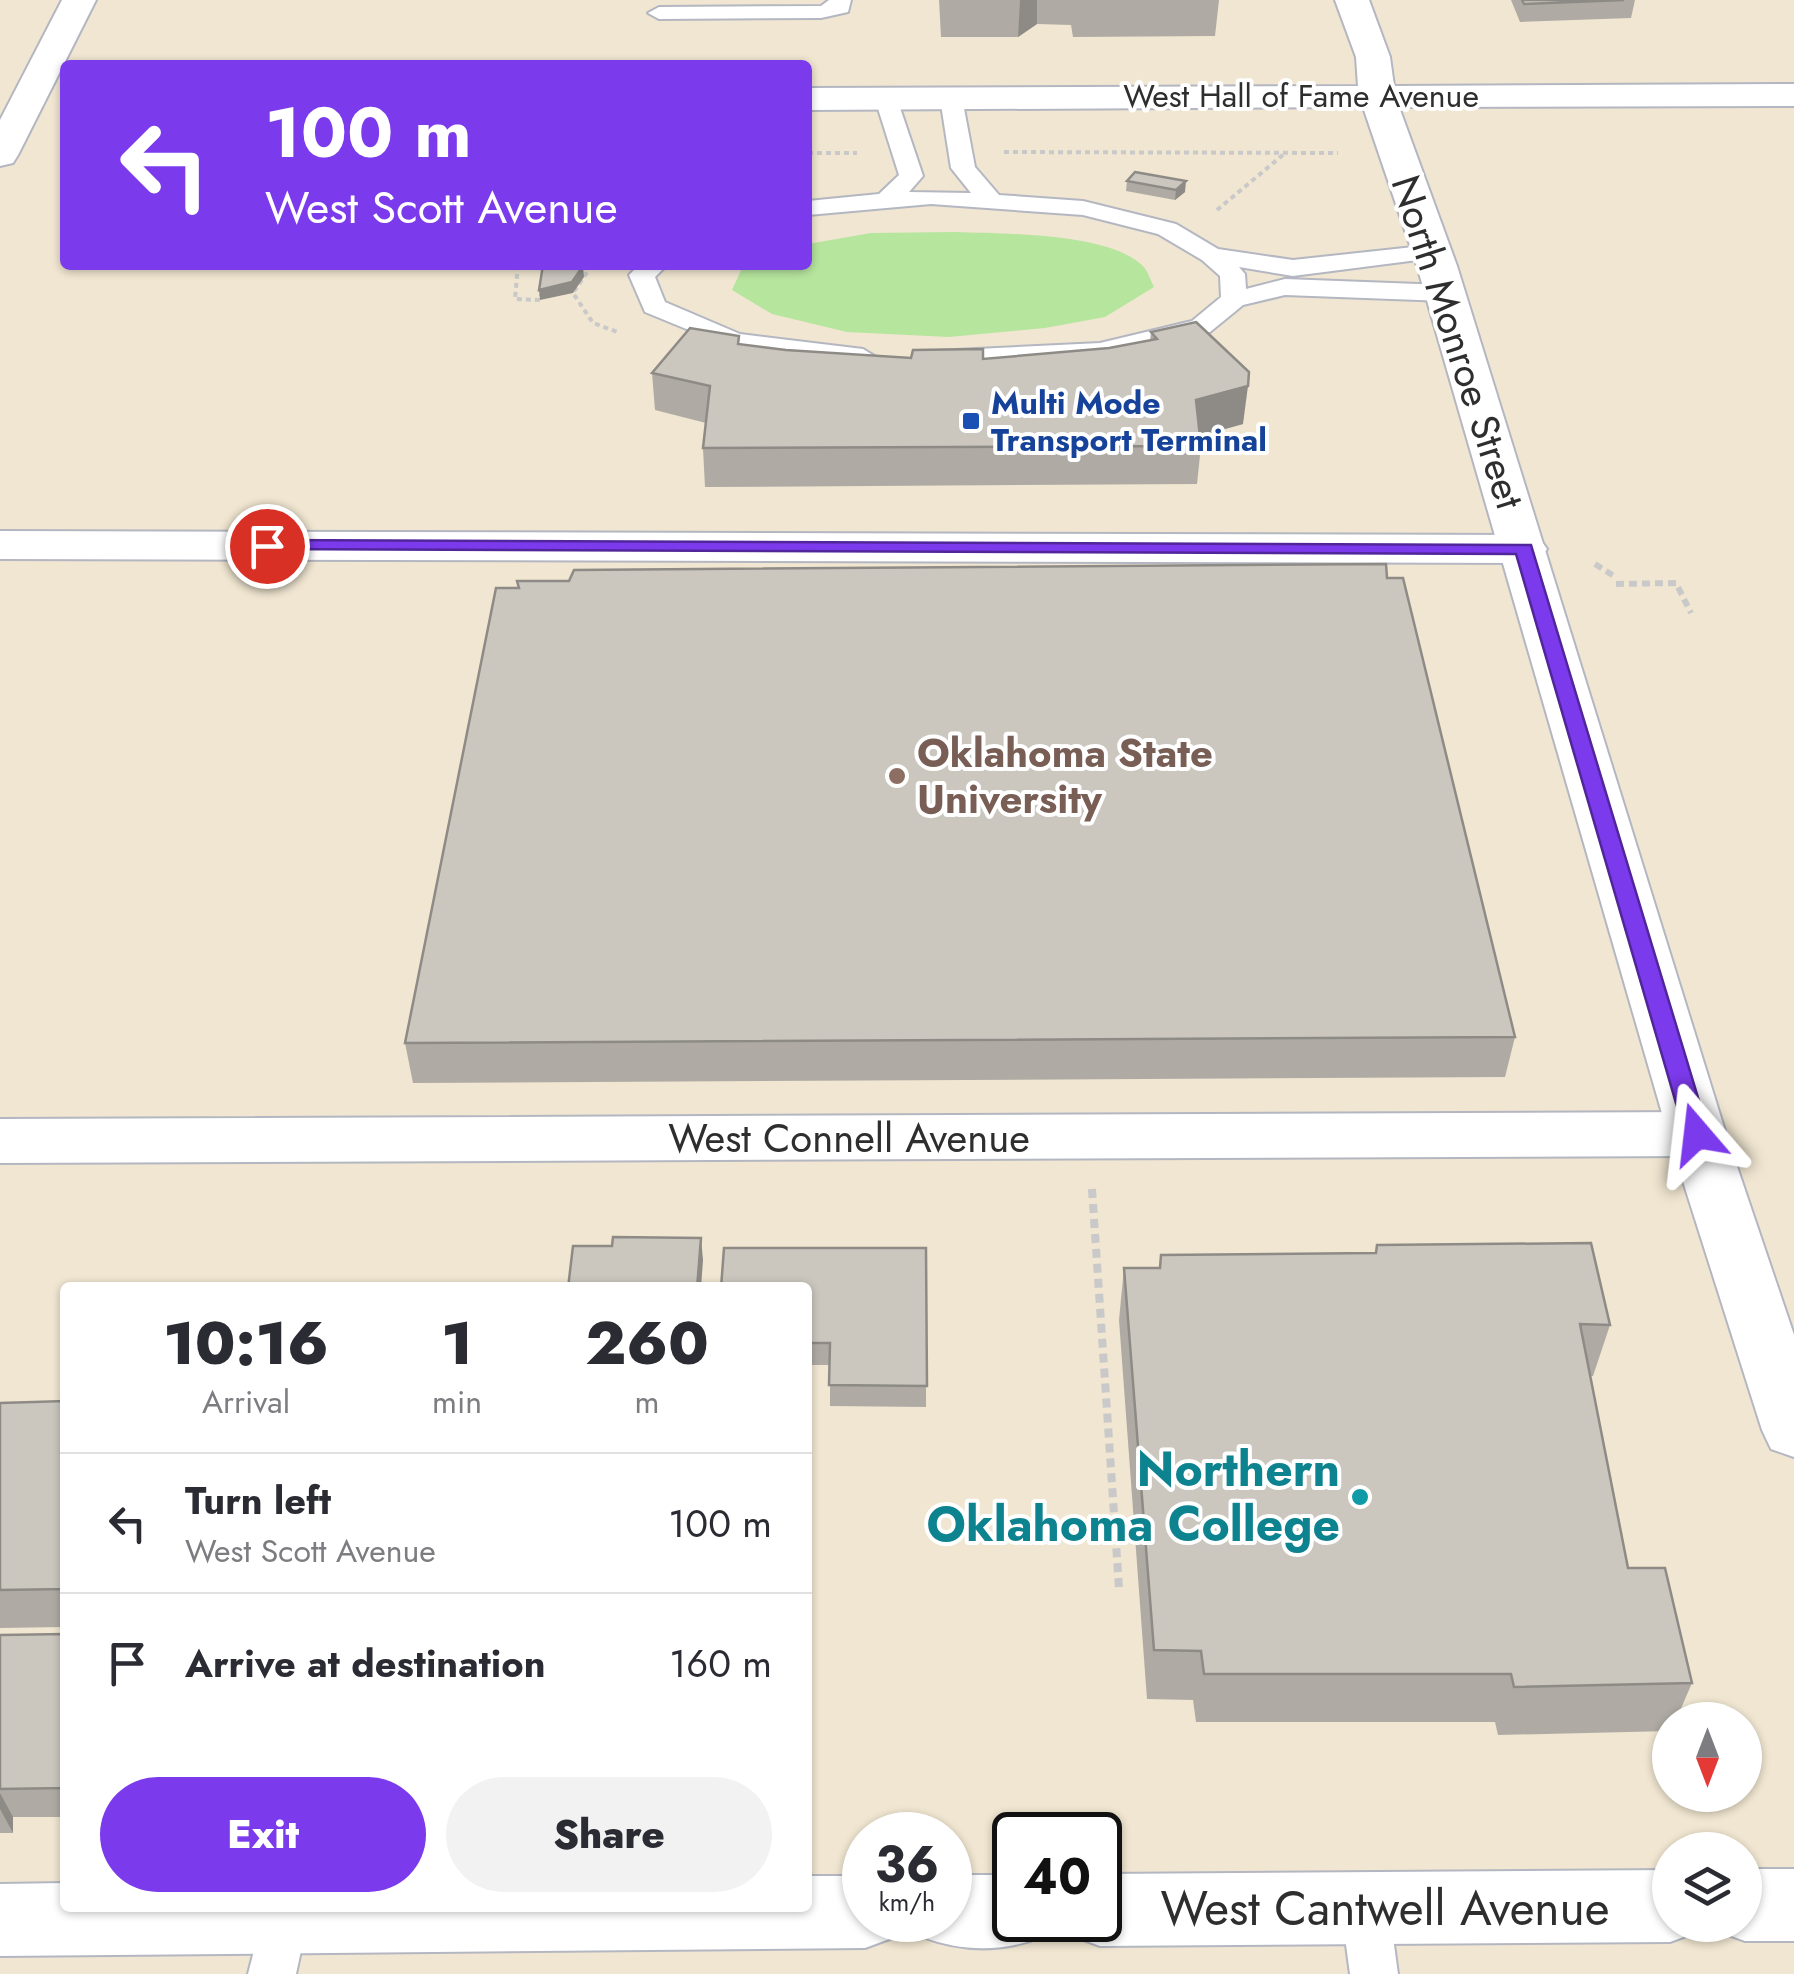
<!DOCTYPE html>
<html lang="en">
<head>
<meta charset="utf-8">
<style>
  :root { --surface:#fff; --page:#f2f2f3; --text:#2b2b33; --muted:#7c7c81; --line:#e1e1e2; --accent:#7c3aed }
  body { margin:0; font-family:Jost,sans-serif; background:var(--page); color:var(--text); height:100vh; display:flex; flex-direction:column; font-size:38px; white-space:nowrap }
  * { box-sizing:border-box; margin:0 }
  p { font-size:32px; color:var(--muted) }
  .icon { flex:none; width:55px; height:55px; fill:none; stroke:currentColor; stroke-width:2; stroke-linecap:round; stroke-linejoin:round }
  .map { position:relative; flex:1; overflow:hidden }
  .drawer { position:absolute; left:60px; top:1282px; width:752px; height:630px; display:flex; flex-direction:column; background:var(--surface); border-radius:10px; box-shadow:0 2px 8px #0004 }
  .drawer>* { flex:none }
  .hud { position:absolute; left:60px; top:60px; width:752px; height:210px; border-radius:10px; box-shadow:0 2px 8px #0004; background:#7c3aed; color:#fff; overflow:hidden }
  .needle { width:65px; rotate:180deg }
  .controls { position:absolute; left:1652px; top:1702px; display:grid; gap:20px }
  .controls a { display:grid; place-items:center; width:110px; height:110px; border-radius:50%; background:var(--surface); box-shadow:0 2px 8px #0004; font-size:50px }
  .speed { position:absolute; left:842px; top:1812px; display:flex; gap:20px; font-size:50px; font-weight:700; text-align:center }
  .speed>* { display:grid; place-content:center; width:130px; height:130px; border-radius:50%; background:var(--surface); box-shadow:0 2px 8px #0004; line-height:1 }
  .speed small { font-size:25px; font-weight:400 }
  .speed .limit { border:5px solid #111; border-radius:15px; background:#fff; color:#111 }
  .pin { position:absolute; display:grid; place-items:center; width:85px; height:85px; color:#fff; margin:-42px; border:5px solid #fff; border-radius:50%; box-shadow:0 2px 10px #0007 }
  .me { position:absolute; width:110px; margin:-55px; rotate:343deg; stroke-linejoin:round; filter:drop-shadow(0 0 8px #0008) }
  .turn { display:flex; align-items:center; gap:35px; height:210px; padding:0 40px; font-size:45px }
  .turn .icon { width:130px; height:130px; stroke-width:2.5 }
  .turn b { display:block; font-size:70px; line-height:85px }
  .eta { display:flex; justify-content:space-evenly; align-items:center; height:170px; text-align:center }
  .eta b { font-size:60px; font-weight:800; line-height:70px }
  .cta { display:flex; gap:20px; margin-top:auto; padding:20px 40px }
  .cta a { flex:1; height:115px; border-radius:60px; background:var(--accent); color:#fff; font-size:40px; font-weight:800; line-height:115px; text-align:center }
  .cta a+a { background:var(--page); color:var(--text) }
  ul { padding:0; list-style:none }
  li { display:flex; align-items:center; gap:30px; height:140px; padding:0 40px; border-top:2px solid var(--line) }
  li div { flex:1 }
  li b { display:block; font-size:38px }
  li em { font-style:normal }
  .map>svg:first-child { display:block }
</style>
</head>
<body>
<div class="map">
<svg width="1794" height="1974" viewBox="0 0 1794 1974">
  <rect width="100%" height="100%" fill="#efe9e1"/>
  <path fill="#f0e6d1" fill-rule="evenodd" d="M0 0H1794V1974H0ZM65 65H808V265H65ZM65 1288H808V1908H65ZM1670 1720H1745V1795H1670ZM865 1835H950V1920H865ZM1015 1835H1100V1920H1015ZM1670 1850H1745V1925H1670Z"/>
  <path fill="#b6e59e" d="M956 232C1003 234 1108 232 1143 266 1148 271 1151 282 1154 287L1105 317 1045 328 949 337 847 332 772 314 732 290 742 268 748 265H808V244L871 233Z"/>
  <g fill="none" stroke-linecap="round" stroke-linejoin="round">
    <g stroke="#b4b7c1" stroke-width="4">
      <g id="lane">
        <polygon points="829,0 851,0 848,12 821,18 659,19 648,13 659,7 821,6"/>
        <polygon points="951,91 962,98 975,167 999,195 1083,201 1176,224 1218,249 1293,260 1432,245 1444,252 1441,257 1293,276 1239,267 1245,274 1246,289 1285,279 1445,285 1458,293 1445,301 1285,295 1243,305 1210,332 1100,359 926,365 922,359 935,351 1100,343 1192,321 1221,297 1220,276 1202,260 1158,234 1083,215 931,204 808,215 808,201 879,194 899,175 875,99 886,92 897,99 923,176 909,192 971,193 951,168 940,98"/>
        <polygon points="639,265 667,265 655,277 665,302 740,334 863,349 876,357 863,365 735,349 645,312 629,275"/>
        <polygon points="1365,1885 1382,1892 1389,1908 1398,1974 1350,1974 1341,1908 1348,1892"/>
        <polygon points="265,1908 303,1908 308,1918 296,1974 248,1974"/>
      </g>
    </g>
    <g stroke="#b4b7c1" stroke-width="4">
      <g id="street">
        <polygon points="0,531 1524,535 1540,539 1547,549 1540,559 1524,563 0,559"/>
        <polygon points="1697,1112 1718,1119 1726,1134 1718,1149 1697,1156 0,1163 0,1119"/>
        <polygon points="1745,1869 1794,1869 1794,1941 1745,1941 1718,1931 1716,1925 1745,1925"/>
        <polygon points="1670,1870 1670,1925 1699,1925 1697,1932 1670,1942 1100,1946 1073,1936 1067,1920 1100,1920 1100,1874"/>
        <path d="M950 1875H1015V1920H1049L1042 1937C1003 1952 962 1952 923 1937L916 1920H950Z"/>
        <polygon points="808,1876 865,1876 865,1920 899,1920 892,1938 865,1948 0,1956 0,1884 65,1883 65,1908 808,1908"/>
      </g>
    </g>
    <g stroke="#b4b7c1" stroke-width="4">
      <g id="secondary">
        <polygon points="62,0 96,0 18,155 13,163 0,166 0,120"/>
        <polygon points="1335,0 1369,0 1390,57 1394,86 1794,84 1794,106 1399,107 1457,266 1726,1134 1794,1335 1794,1457 1771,1449 1762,1430 1668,1134 1417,266 1363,107 808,110 808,88 1358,86 1356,57"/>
      </g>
    </g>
    <g stroke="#c9c9c9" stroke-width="4" stroke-dasharray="5 4" stroke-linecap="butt">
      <polyline points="1004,152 1338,153"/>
      <polyline points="808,153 857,153"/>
      <polyline points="1217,210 1284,154"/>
      <polyline points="518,265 515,299 540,300 541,295"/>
      <polyline points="592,265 573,293 593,323 620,333"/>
    </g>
    <g stroke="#c9c9c9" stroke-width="6" stroke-dasharray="8 5" stroke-linecap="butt">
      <polyline points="1595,564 1614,576"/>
      <polyline points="1616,584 1676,583 1691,613"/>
    </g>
    <polyline stroke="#c9c9c9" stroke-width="8" stroke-dasharray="9 6" stroke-linecap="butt" points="1092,1189 1119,1588"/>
    <use href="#lane" fill="#fff" fill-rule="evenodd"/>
    <use href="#street" fill="#fff" fill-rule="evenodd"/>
    <use href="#secondary" fill="#fff" fill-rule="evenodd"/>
  </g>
  <g fill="#afaba4">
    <polygon points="939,0 1219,0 1215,36 1073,37 1071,25 1037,24 1018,37 941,37"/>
    <polygon points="1511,0 1635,0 1631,18 1520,22"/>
    <polygon points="1127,181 1185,192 1175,200 1126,191"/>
    <polygon points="1151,332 1243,424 1200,436 1201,446 1197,484 705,487 703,448 706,423 655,410 652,373 739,336 739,344 786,350 911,358 983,359 1109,348 1150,341"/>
    <polygon points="1387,578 1515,1037 1505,1077 413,1083 405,1043 518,588 517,581"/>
    <polygon points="926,1248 926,1407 830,1406 830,1365 808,1365 808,1288"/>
    <polygon points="1124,1268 1610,1325 1593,1376 1590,1376 1628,1568 1692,1683 1676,1720 1670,1720 1670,1731 1498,1735 1495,1722 1196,1722 1193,1700 1147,1699 1119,1320"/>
    <polygon points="65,1401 65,1627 0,1628 0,1403"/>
    <polygon points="65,1634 65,1817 13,1817 13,1833 0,1833 0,1635"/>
  </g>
  <g fill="#8e8b86">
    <polygon points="1020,0 1037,0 1037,24 1018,37"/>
    <polygon points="1186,181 1185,192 1175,200 1176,190"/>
    <polygon points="583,266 584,277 573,293 540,300 539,290"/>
    <polygon points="1248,386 1243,424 1192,438 1196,400"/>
    <polygon points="701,1238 703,1260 701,1288 697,1288"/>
    <polygon points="0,1793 13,1817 13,1833 0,1809"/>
  </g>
  <g fill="#cbc7bf" stroke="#8e8b86" stroke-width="2.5">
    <polygon points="1522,0 1624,0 1524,4"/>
    <polygon points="1135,172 1186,181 1176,190 1127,181"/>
    <polygon points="543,265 577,265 583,266 572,282 539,290"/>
    <polygon points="1196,322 1249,372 1248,386 1196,400 1201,446 703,448 710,386 652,373 690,328 739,336 738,344 786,350 911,358 913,350 983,349 983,359 1109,348 1157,339 1151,332"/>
    <polygon points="1386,564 1387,578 1403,578 1515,1037 405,1043 496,588 519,588 517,581 569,581 574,570"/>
    <polygon points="613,1237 701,1238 697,1288 568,1288 573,1246 612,1246"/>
    <polygon points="1591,1243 1610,1325 1580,1324 1628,1568 1665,1568 1692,1683 1514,1687 1511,1674 1204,1674 1201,1651 1154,1650 1124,1268 1160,1268 1161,1255 1376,1253 1377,1245"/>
    <polygon points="724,1248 926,1248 927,1386 829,1385 830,1343 808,1343 808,1288 721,1288"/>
    <polygon points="65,1401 65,1589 0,1590 0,1403"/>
    <polygon points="65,1634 65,1788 0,1789 0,1635"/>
  </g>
  <polygon fill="#7c3aed" stroke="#51269a" stroke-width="2.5" points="267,540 1531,545 1709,1134 1697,1143 1685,1134 1516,554 261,549 261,542"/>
  <rect fill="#1a4fb4" stroke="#fff" stroke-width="4" x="961" y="411" width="20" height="20" rx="5"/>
  <circle fill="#8d6e63" stroke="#fff" stroke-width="4" cx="897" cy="776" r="10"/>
  <circle fill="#0f9aa8" stroke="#fff" stroke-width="4" cx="1360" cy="1497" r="10"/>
  <g text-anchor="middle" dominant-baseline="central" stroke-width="8" stroke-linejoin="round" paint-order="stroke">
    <g font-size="32" fill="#2e2e2e" stroke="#fff">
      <text x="1301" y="96">West Hall of Fame Avenue</text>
    </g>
    <g font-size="32" font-weight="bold" fill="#164399" stroke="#fff" text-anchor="start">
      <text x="991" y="403">Multi Mode<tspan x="991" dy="37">Transport Terminal</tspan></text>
    </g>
    <g font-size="40" fill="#2e2e2e" stroke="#fff">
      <text transform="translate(1458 342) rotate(72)">North Monroe Street</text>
      <text x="849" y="1138">West Connell Avenue</text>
    </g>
    <g font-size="40" font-weight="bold" fill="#785e54" stroke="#fff" text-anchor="start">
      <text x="917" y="753">Oklahoma State<tspan x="917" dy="46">University</tspan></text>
    </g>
    <g font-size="48" font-weight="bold" fill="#0d838f" stroke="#fff" text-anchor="end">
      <text x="1340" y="1469">Northern<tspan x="1340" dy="55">Oklahoma College</tspan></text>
    </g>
    <g font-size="48" fill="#2e2e2e" stroke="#fff">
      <text x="1385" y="1908">West Cantwell Avenue</text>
    </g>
  </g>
</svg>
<div class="controls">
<a><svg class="needle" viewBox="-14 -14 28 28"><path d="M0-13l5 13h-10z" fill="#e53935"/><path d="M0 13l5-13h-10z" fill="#7c7c81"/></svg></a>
<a><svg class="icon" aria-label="layers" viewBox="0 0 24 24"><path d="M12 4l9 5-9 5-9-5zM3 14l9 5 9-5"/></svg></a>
</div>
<div class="speed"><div>36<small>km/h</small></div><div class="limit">40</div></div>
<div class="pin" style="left:267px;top:546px;background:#d93025"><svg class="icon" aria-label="arrive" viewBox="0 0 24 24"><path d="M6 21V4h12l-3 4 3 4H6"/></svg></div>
<svg class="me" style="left:1697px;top:1134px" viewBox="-20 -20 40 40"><path d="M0-17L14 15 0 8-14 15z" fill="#7c3aed" stroke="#fff" stroke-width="4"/></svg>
<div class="hud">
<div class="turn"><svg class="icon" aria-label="left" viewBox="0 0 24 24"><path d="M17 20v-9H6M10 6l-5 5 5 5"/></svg><div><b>100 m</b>West Scott Avenue</div></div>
</div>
<section class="drawer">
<div class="eta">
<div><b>10:16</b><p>Arrival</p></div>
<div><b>1</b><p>min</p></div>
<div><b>260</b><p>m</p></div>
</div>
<ul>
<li><svg class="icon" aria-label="left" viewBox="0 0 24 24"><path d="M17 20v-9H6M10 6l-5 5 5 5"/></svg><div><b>Turn left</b><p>West Scott Avenue</p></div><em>100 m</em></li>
<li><svg class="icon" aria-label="arrive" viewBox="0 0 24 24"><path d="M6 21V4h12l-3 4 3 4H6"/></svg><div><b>Arrive at destination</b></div><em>160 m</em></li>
</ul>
<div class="cta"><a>Exit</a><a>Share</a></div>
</section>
</div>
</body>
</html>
